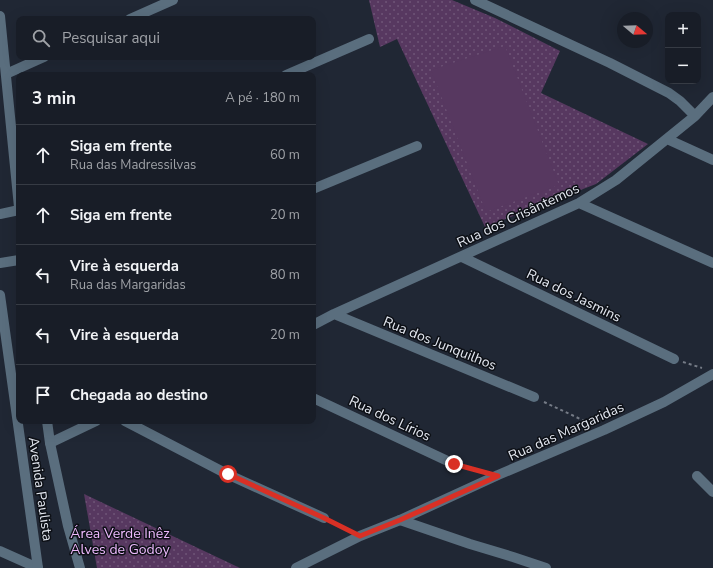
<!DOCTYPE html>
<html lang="pt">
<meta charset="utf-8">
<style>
:root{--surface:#181d27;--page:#252a33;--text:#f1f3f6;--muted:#9fa2a7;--line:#363b44}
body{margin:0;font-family:"Nunito Sans",sans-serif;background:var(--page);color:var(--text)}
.controls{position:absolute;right:12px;top:12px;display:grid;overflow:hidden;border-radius:8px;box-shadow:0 4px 16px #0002}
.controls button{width:36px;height:36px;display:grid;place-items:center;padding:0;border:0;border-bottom:1px solid var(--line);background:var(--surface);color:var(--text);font:20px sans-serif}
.compass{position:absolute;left:617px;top:12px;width:36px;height:36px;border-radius:50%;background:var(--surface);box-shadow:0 4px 16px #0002;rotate:109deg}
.stop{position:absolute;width:12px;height:12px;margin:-9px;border:3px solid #d93025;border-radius:50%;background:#fff}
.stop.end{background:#d93025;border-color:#fff;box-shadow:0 1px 4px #0008}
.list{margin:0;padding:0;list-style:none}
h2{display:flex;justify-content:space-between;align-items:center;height:52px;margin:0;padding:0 16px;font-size:17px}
h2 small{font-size:13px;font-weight:400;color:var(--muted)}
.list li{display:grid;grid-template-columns:26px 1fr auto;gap:12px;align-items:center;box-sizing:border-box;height:60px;padding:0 16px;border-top:1px solid var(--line)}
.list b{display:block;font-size:15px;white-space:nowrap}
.list p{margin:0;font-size:13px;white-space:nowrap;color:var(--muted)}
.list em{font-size:13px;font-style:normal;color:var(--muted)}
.icon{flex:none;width:22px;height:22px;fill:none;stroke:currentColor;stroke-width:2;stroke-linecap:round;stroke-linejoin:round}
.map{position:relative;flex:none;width:713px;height:568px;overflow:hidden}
.search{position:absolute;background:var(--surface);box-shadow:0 4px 16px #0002;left:16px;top:16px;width:300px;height:44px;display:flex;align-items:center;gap:10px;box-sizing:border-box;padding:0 14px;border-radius:8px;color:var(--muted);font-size:15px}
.panel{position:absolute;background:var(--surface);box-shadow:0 4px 16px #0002;left:16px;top:72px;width:300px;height:352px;border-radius:8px}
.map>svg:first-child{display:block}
</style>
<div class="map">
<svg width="713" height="568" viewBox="0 0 713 568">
<defs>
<pattern id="park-dots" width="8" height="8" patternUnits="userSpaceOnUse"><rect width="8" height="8" fill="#573860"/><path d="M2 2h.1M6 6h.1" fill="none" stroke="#6f5577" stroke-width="1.8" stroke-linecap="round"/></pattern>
</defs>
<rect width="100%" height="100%" fill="#202734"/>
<path fill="url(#park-dots)" d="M369 0H452L495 18 560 51 541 93 648 144 596 184 485 227 397 39 380 47Z
M84 494 240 568H97Z"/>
<path fill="#573860" d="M505 46 559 185 486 212 431 70Z"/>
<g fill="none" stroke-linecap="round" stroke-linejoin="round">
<path stroke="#757b86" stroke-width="2" stroke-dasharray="3 3" stroke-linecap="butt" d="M683 362 702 368
M544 402 591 424
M464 467 481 471
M334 523 348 530"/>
<path stroke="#5a6e7e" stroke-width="10" d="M475 0 610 63 669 93 680 101 695 116
M130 19 173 0
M6 74 44 57
M286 75 369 39
M667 139 713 160
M313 189 417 146
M579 203 713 263
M462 257 674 359
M334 314 534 397
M313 325 334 314 579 203 616 180 695 116 713 97
M313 398 454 464
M125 421 227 474 324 518
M50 443 96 421
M697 476 713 492
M400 520 470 544 513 557 546 568
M0 551 38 568"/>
<path stroke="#5a6e7e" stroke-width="10" d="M0 16 19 207
M0 214 19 210
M0 263 19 260
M0 295 38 568
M47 421 50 443 68 526 80 568
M296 568 360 536 400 520 498 475 604 430 664 402 713 374"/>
</g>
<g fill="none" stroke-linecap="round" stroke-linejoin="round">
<path stroke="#d93025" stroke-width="5" d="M228 474 324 518 360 536 400 520 498 476 454 464"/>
</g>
<g text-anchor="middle" stroke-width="3" stroke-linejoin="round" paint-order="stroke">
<g font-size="14" fill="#e4e8f1" stroke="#0d1016">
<text transform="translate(518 215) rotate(-25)" y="5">Rua dos Crisântemos</text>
<text transform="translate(574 295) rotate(26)" y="5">Rua dos Jasmins</text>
<text transform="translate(440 343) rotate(22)" y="5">Rua dos Junquilhos</text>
<text transform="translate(390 418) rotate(25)" y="5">Rua dos Lírios</text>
<text transform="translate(566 431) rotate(-24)" y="5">Rua das Margaridas</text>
<text transform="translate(41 489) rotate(82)" y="5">Avenida Paulista</text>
</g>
<g font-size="14" fill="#eebafe" stroke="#0d1016">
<text x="120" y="538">Área Verde Inêz<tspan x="120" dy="16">Alves de Godoy</tspan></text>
</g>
</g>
</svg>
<div class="controls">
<button>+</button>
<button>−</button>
</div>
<svg class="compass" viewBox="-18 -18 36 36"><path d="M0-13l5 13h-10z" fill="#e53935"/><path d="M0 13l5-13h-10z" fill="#9fa2a7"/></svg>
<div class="stop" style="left:228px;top:474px"></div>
<div class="stop end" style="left:454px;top:464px"></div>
<div class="search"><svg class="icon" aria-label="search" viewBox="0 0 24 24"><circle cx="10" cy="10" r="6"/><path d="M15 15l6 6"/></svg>Pesquisar aqui</div>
<section class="panel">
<h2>3 min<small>A pé · 180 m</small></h2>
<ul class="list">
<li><svg class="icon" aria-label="ahead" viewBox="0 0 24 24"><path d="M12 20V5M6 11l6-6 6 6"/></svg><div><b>Siga em frente</b><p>Rua das Madressilvas</p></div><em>60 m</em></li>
<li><svg class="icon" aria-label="ahead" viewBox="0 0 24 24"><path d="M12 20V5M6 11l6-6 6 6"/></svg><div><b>Siga em frente</b></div><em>20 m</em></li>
<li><svg class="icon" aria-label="left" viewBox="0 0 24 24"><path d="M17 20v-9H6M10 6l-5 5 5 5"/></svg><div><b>Vire à esquerda</b><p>Rua das Margaridas</p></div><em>80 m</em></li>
<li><svg class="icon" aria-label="left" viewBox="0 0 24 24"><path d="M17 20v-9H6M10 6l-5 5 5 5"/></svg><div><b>Vire à esquerda</b></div><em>20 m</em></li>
<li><svg class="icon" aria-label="arrive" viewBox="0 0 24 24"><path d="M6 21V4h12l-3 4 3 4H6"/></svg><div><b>Chegada ao destino</b></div></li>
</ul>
</section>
</div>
